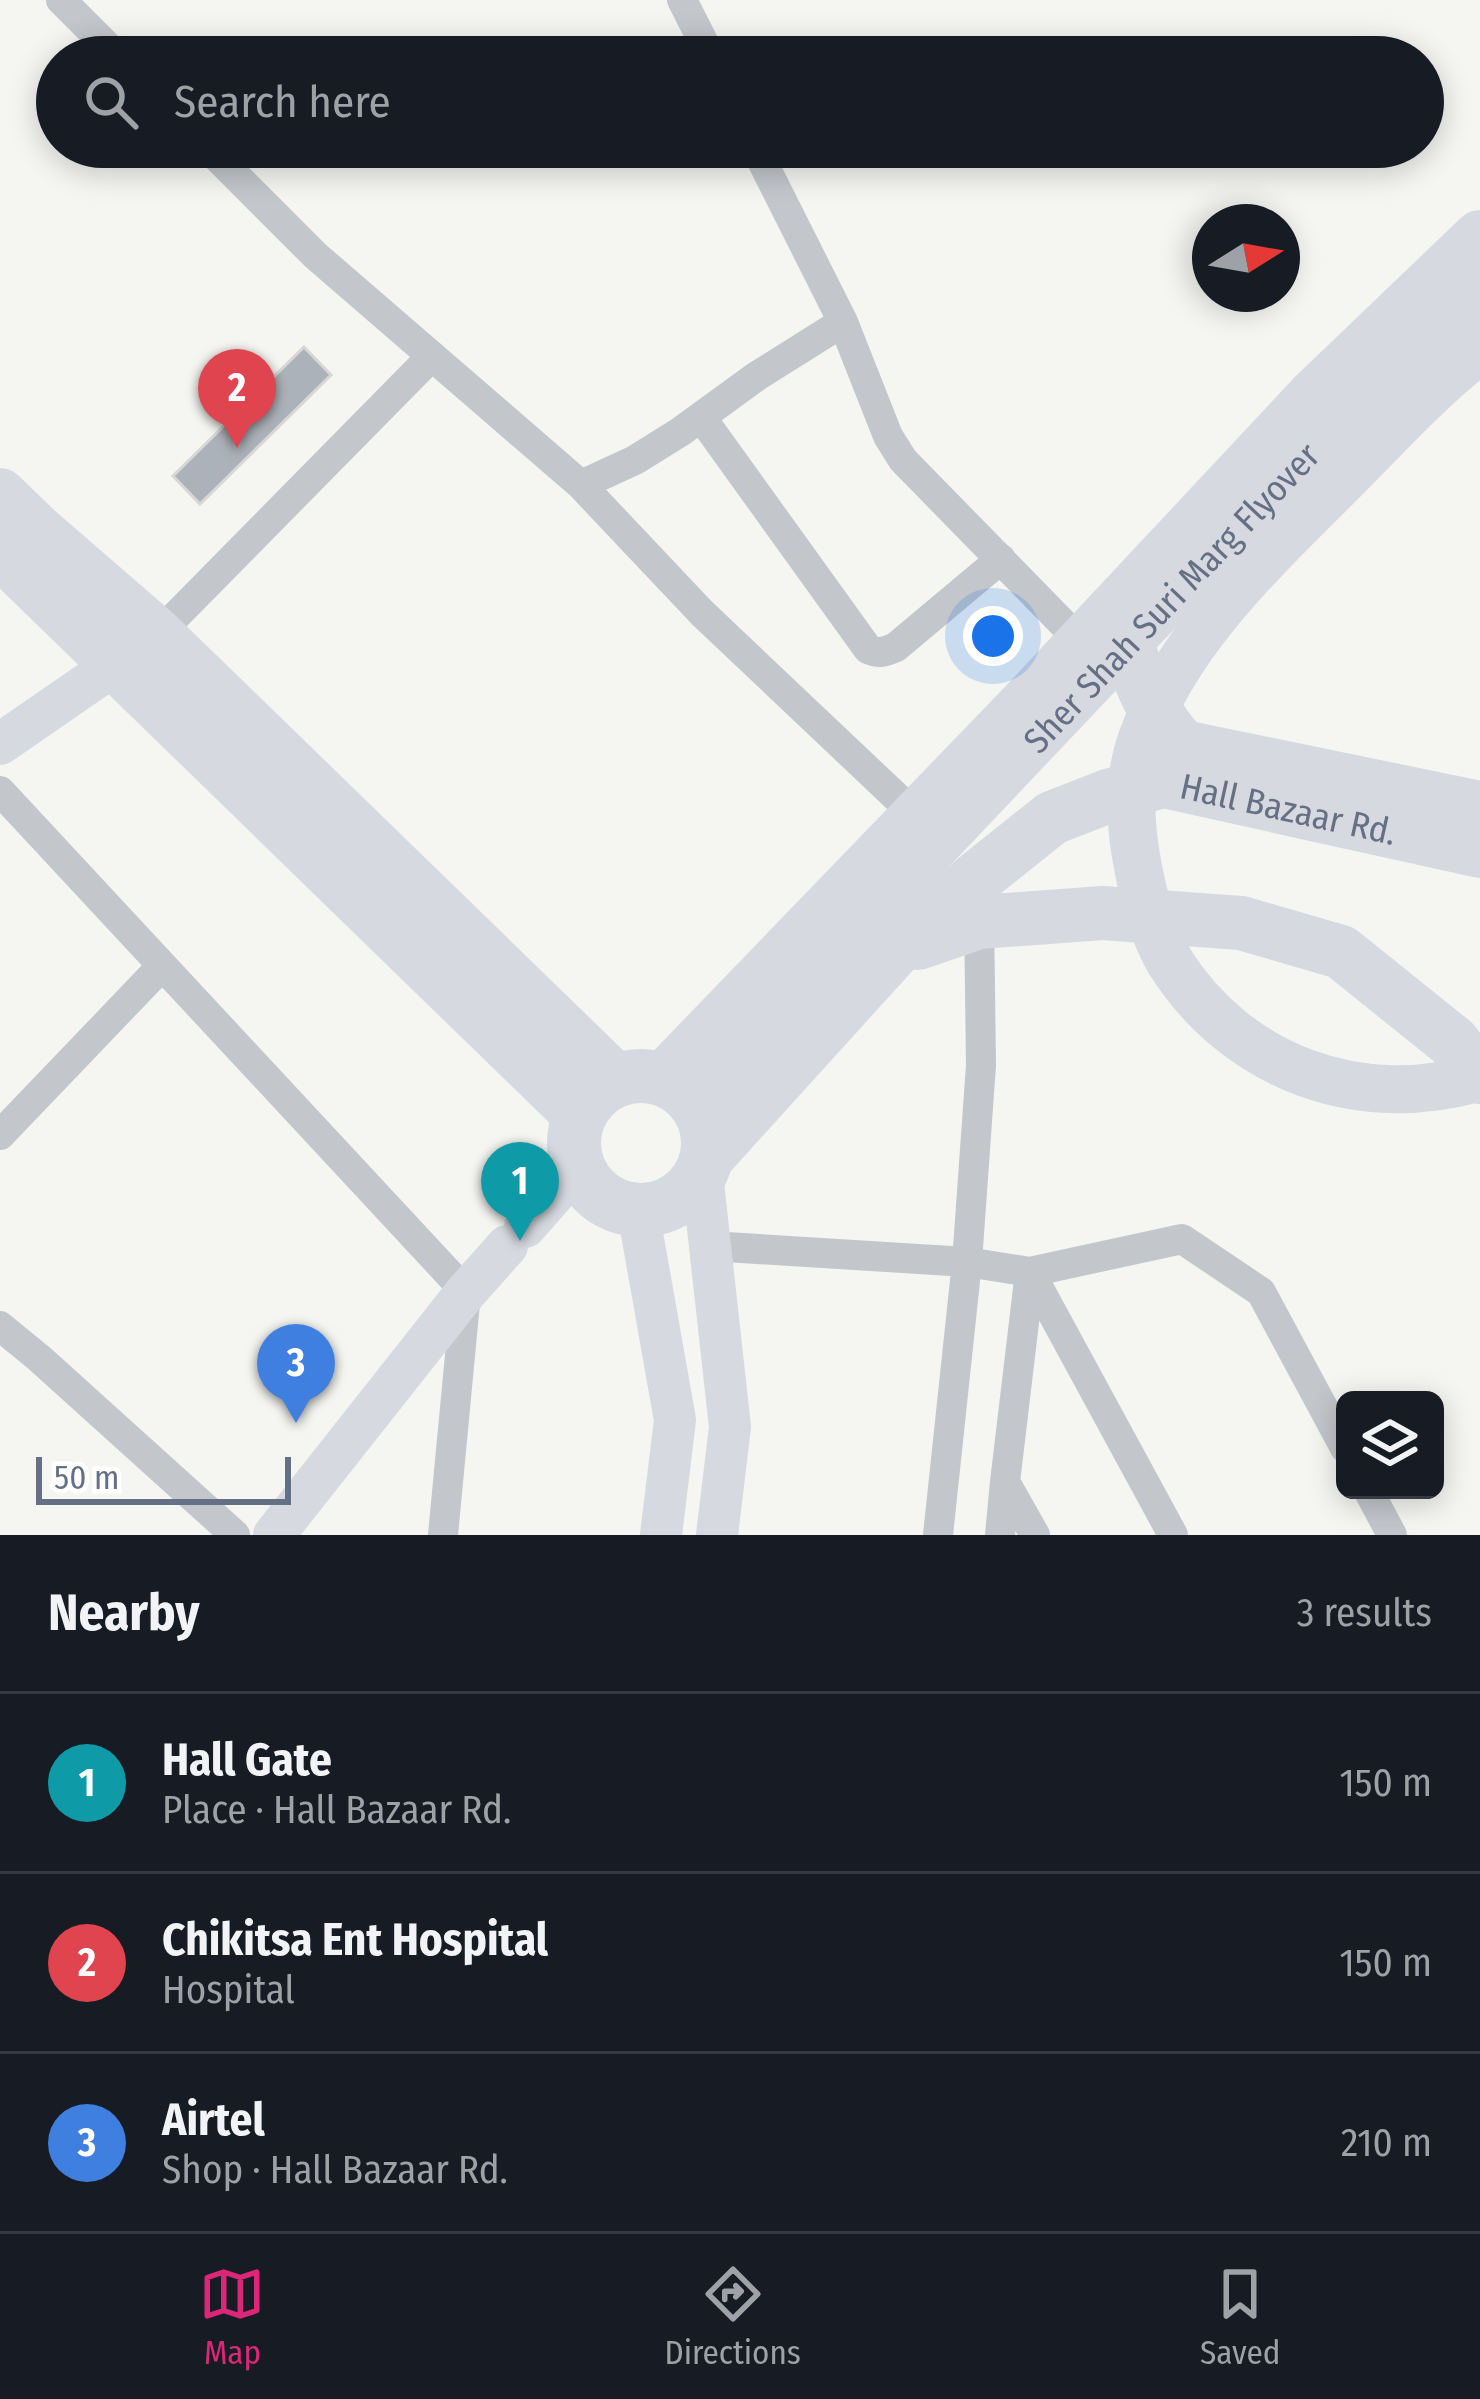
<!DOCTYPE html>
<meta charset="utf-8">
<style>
:root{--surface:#171b24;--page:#20242c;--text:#f1f3f6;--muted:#9ea1a6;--line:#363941;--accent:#db2777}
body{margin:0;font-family:"Fira Sans Condensed",sans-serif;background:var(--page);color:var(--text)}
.controls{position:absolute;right:36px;bottom:36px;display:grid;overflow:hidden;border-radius:18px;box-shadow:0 6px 30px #0003}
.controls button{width:108px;height:108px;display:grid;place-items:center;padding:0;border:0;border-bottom:3px solid var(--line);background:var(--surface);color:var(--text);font:60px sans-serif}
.compass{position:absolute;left:1192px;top:204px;width:108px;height:108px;border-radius:50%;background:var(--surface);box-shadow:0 6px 30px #0003;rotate:79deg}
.scale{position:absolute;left:36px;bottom:30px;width:255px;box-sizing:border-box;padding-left:12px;border:6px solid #657084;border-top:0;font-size:33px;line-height:42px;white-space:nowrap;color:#657084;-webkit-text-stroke:9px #fff;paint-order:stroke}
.you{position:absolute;left:993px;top:636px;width:42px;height:42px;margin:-30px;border:9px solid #fff;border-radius:50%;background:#1a73e8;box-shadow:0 0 0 18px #1a73e833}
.badge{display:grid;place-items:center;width:78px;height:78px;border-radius:50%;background:var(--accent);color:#fff;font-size:39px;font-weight:700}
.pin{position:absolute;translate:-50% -99px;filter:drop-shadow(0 3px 6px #0008)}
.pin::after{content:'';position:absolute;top:63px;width:42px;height:36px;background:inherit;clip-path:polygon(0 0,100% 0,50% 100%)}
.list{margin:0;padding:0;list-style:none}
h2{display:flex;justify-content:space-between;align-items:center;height:156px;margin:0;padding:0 48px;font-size:51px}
h2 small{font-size:39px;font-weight:400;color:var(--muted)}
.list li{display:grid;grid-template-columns:78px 1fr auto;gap:36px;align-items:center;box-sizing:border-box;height:180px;padding:0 48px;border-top:3px solid var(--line)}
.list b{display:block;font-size:45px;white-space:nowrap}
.list p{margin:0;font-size:39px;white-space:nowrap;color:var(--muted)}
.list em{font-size:39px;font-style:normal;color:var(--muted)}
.icon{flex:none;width:66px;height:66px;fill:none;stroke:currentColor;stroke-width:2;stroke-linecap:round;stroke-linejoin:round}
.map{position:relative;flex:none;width:1480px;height:1535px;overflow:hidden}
.search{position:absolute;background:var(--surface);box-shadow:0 6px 30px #0003;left:36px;right:36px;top:36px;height:132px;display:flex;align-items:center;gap:30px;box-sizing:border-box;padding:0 42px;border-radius:66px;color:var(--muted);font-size:45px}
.sheet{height:696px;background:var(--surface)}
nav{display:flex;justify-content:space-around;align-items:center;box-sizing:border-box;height:168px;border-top:3px solid var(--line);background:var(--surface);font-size:33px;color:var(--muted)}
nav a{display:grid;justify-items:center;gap:6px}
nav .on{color:var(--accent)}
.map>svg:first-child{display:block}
</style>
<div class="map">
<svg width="1480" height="1535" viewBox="0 0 1480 1535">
<rect width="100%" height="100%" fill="#f5f6f2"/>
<path fill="#acb2b9" stroke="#d7d7d5" stroke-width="3" d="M304 347 331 375 200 504 173 476Z"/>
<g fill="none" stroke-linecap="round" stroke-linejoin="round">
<path stroke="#c3c6ca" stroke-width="30" d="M61 0 118 57
M682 0 711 57
M207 147 316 256 581 485 702 613 927 826
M755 147 843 322 888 436 903 460 1083 644
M701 417 868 649C879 654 885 652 896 647L1001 559
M581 485 635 460 680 432 757 376 843 322
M157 635 432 356
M0 791 466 1292 443 1535
M0 1135 161 967
M710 1246 967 1262 1030 1272 1173 1535
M0 1326 39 1358 235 1535
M1368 1490 1392 1535
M938 1535 967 1262 981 1065 979 913
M1000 1535 1005 1482
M1035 1535 1005 1482 1030 1272 1182 1239 1261 1292 1345 1448"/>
<path stroke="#d6d9df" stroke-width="42" d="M0 744 142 646
M702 1174 730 1427 717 1535
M638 1211 675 1420 661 1535
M525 1227 578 1167
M274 1535 466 1292 507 1246"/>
<g stroke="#d6d9df" stroke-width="48">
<path d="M1480 350C1432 386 1390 433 1347 476 1270 554 1179 635 1141 741 1127 781 1130 826 1138 867 1144 899 1153 934 1170 962 1237 1068 1360 1113 1480 1077"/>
<path id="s1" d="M692 1098 872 913 1367 391 1480 295"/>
</g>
<g stroke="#d6d9df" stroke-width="54">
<path d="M0 495 37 531 157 635 615 1080"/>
<path d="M0 551 579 1114"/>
<path d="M1114 611C1133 658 1146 711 1183 747L1480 808"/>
<path d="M918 943 979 922 1103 913 1241 923 1341 952 1453 1042 1480 1077"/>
<circle cx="641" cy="1143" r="67"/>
<path d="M664 1079 1025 705 1314 396 1480 237"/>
<path id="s2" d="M708 1156 893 952 978 877 1052 818 1111 795 1164 781 1480 851"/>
</g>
</g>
<g text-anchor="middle" stroke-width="12" stroke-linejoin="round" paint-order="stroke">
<g font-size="36" fill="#657084" stroke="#fff">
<text dy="13" stroke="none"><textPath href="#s1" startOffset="693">Sher Shah Suri Marg Flyover</textPath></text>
<text dy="13" stroke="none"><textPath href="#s2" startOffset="729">Hall Bazaar Rd.</textPath></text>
</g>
</g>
</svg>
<div class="controls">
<button><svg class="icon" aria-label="layers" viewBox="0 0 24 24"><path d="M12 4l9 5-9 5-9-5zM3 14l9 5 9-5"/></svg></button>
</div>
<svg class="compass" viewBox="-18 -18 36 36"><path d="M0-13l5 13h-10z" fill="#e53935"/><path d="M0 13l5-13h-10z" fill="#9ea1a6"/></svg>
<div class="scale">50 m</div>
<div class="you"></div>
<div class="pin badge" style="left:520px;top:1241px;background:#0f9aa8">1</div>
<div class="pin badge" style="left:237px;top:448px;background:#e0444e">2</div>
<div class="pin badge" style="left:296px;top:1423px;background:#3f7fe0">3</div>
<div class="search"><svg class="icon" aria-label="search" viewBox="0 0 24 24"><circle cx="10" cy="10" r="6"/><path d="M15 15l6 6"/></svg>Search here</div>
</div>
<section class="sheet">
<h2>Nearby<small>3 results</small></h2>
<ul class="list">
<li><span class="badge" style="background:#0f9aa8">1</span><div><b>Hall Gate</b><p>Place · Hall Bazaar Rd.</p></div><em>150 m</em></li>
<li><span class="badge" style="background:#e0444e">2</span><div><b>Chikitsa Ent Hospital</b><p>Hospital</p></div><em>150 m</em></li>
<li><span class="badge" style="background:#3f7fe0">3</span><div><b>Airtel</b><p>Shop · Hall Bazaar Rd.</p></div><em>210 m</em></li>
</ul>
</section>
<nav>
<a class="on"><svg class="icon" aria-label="map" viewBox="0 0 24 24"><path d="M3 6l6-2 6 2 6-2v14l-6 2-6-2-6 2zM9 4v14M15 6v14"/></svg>Map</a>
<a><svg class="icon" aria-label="directions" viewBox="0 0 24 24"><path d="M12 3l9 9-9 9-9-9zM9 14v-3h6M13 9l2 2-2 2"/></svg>Directions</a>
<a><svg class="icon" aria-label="saved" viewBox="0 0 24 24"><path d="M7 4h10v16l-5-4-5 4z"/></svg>Saved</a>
</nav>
